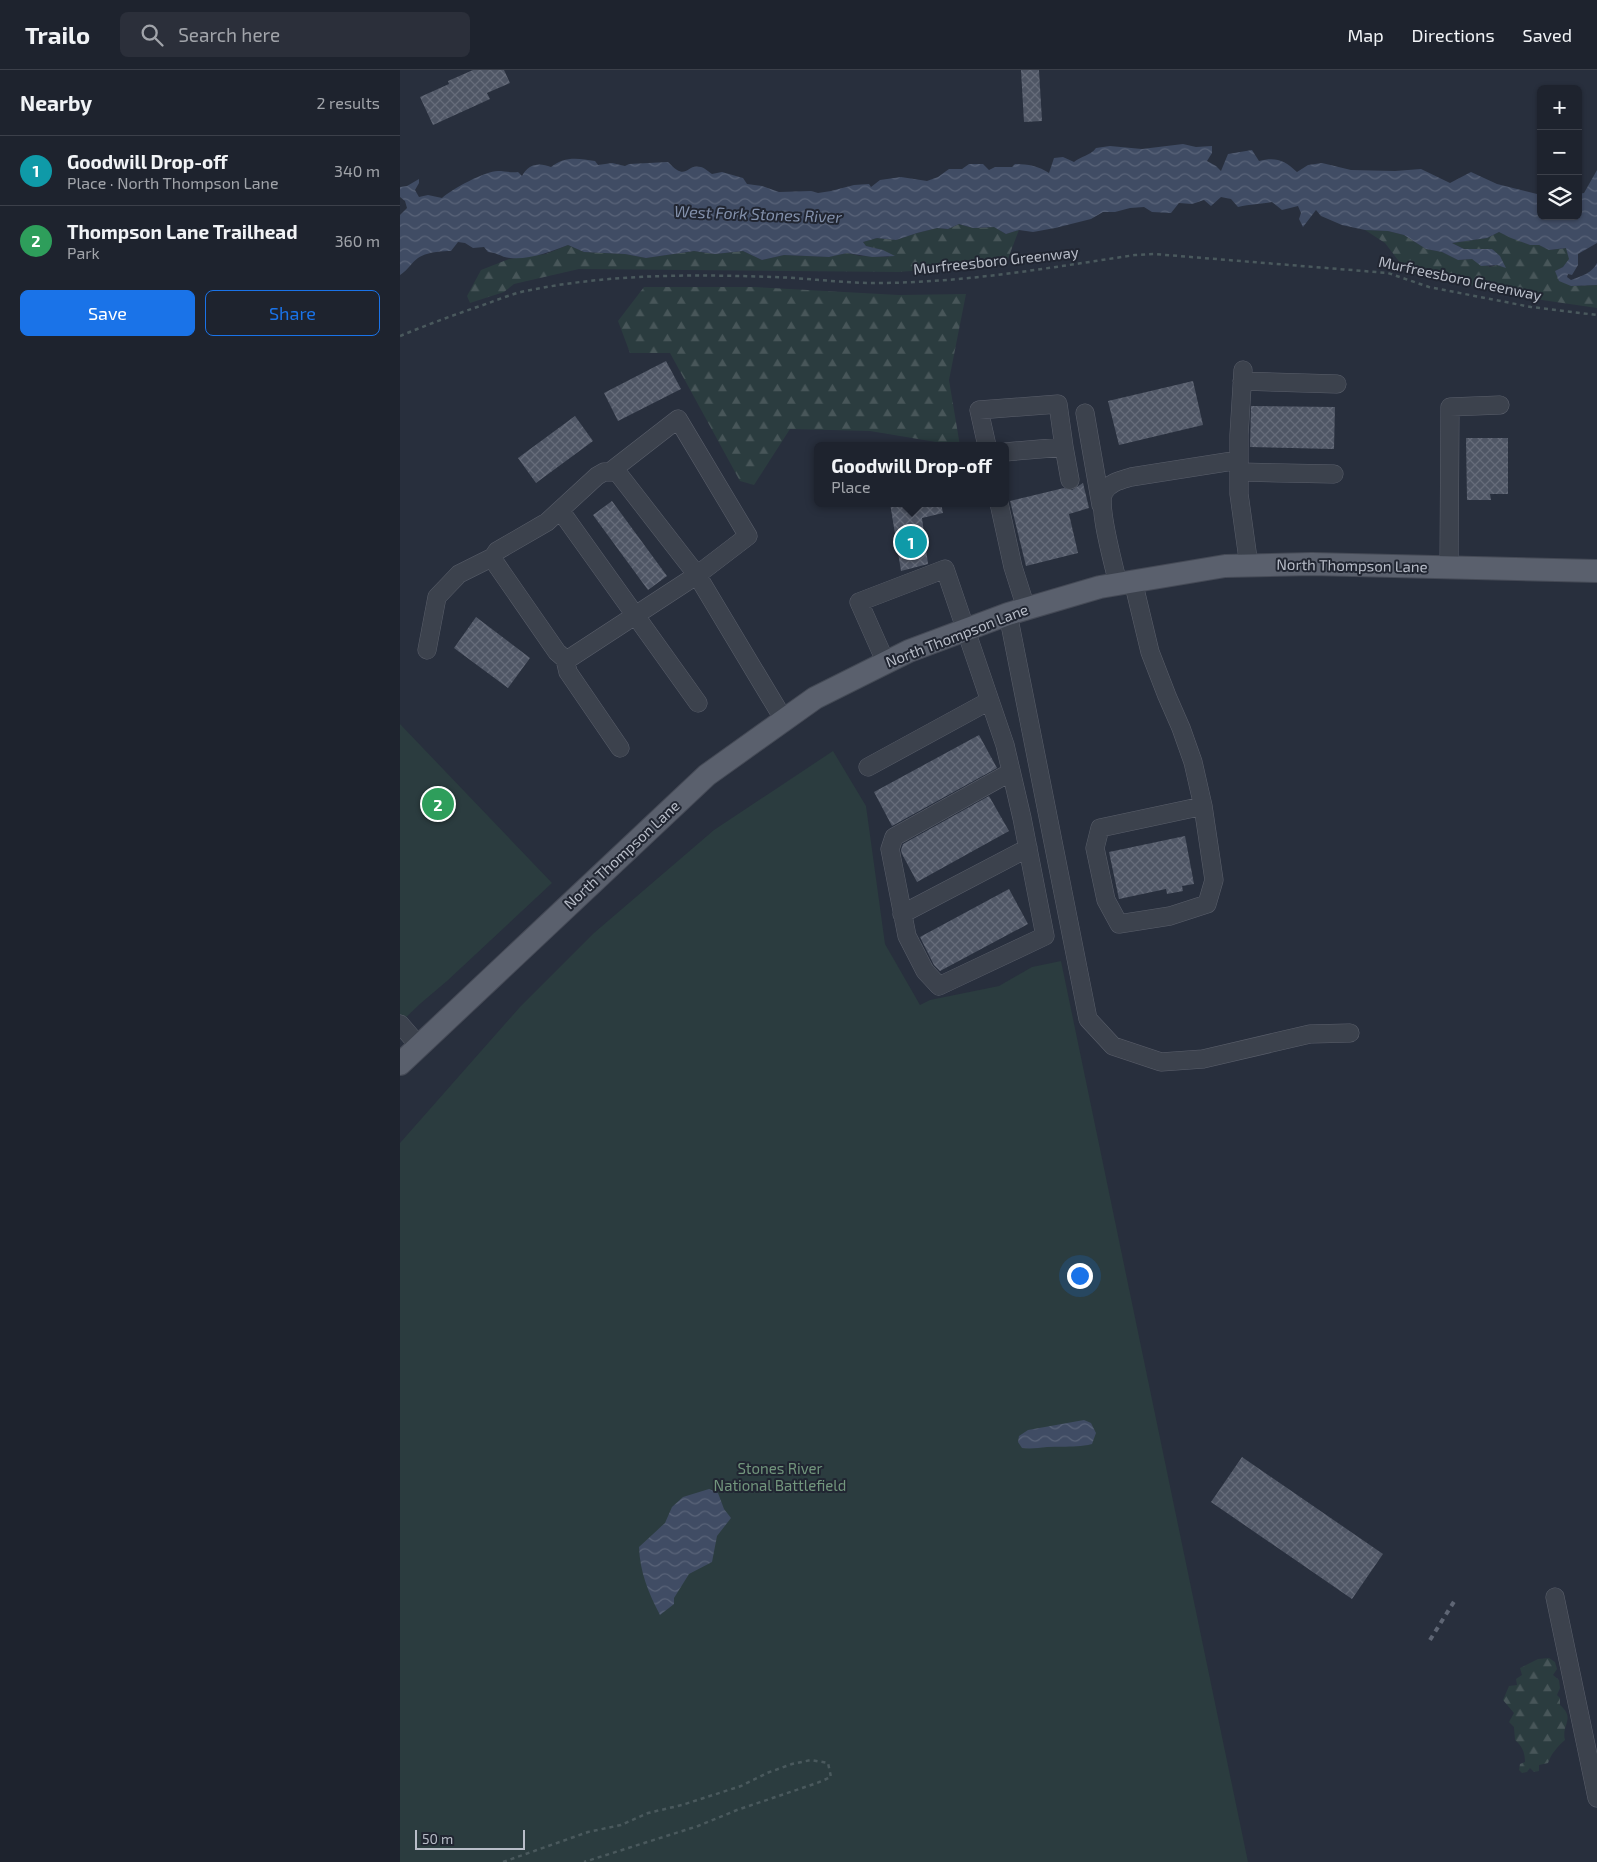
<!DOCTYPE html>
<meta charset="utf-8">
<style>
:root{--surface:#1e232e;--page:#2b2f3a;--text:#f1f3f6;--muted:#a1a4aa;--line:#3c404a;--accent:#1a73e8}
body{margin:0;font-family:"Exo 2",sans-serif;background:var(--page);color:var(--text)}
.controls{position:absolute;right:15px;top:15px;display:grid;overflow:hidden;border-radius:8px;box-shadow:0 1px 4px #0004}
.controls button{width:45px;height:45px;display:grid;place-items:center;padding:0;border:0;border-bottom:1px solid var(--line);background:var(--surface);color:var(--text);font:25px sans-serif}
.scale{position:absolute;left:15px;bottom:12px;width:110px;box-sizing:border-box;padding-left:5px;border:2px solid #b8bdc8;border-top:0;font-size:14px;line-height:18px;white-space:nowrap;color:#b8bdc8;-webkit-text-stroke:4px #212632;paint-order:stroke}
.you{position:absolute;left:679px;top:1205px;width:18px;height:18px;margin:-12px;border:4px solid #fff;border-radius:50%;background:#1a73e8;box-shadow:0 0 0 8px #1a73e833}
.badge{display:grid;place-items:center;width:32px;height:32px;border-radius:50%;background:var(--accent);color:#fff;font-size:16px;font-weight:700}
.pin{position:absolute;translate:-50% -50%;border:2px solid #fff;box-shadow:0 1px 5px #0006}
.popup{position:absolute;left:414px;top:372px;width:195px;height:65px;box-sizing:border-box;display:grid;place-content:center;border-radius:8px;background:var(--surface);filter:drop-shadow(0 1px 4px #0005);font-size:16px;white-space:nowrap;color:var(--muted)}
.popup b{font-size:19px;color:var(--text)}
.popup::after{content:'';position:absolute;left:50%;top:100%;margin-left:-10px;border:10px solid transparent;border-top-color:var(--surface)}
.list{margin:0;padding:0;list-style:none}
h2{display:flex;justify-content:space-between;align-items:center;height:65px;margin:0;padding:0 20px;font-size:21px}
h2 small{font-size:16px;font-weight:400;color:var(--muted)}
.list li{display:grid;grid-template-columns:32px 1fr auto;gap:15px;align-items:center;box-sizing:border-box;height:70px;padding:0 20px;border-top:1px solid var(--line)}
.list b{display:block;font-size:19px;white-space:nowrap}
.list p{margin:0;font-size:16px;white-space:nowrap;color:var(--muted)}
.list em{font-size:16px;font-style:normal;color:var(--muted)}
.actions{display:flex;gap:10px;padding:15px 20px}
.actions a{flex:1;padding:11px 0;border:1px solid var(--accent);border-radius:8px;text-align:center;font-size:18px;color:var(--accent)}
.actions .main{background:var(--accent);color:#fff}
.icon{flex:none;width:28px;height:28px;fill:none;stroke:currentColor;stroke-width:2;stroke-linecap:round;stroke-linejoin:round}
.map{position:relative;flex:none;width:1197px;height:1792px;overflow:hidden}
header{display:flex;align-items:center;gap:30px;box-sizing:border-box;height:70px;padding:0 25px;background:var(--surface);border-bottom:1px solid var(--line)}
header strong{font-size:24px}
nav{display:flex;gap:28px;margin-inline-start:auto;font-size:18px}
.search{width:350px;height:45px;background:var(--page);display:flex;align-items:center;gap:12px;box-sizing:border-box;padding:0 18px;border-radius:8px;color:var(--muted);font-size:19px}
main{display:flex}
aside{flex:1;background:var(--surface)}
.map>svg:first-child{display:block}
</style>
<header>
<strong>Trailo</strong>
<div class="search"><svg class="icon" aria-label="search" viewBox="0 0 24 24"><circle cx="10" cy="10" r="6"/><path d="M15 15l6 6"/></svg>Search here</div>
<nav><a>Map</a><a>Directions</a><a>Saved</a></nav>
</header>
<main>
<aside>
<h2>Nearby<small>2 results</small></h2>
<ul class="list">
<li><span class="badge" style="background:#0f9aa8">1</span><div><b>Goodwill Drop-off</b><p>Place · North Thompson Lane</p></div><em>340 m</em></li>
<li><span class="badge" style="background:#2e9e5b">2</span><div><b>Thompson Lane Trailhead</b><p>Park</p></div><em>360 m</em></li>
</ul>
<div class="actions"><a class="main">Save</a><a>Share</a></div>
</aside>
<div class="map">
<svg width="1197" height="1792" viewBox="0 0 1197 1792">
<defs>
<pattern id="forest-firs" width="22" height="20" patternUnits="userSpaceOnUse" patternTransform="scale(1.25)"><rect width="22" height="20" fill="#2b3c3f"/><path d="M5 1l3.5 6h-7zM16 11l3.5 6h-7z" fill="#485659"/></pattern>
<pattern id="water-waves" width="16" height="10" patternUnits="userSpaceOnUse" patternTransform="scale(1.25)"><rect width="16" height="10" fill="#404c64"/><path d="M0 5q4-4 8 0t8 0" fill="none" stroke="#5a6479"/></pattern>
<pattern id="building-cross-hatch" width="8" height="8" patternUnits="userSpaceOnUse" patternTransform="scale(1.25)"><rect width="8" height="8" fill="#4f5665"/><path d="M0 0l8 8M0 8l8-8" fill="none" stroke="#666c7a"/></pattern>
</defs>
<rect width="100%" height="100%" fill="#282f3d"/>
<path fill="url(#forest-firs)" d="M559 154 573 158 594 157 606 164 619 160 606 194 498 202 179 199 114 214 104 222 70 233 67 226 81 200 109 189 146 184 168 175 184 182 225 184 246 188 294 181 315 184 343 181 362 190 384 185 429 187 447 183 460 186 489 187 483 180 466 176 463 172 477 168 496 170 517 163 537 158 548 159Z
M965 160 988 161 1004 165 1026 179 1042 182 1058 190 1072 189 1090 197 1097 195 1105 197 1092 179H1064L1052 173 1087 168 1099 162 1130 175H1139L1149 180 1167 178 1170 189 1163 197 1155 201 1171 216 1197 215V238L1142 230 1007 202 985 173Z
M244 217H355L499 225 566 224 549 310 560 376 470 361 390 359 354 415 340 411 270 283H230L218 251Z
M1149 1588 1155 1592 1157 1599 1153 1605 1159 1610 1160 1618 1157 1625 1160 1628V1635C1176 1649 1161 1654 1165 1670 1158 1676 1151 1684 1148 1693L1139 1695V1701L1134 1702 1130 1698 1127 1702 1122 1703 1119 1700 1120 1694 1125 1692C1125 1682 1122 1676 1115 1670L1114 1657 1109 1652 1114 1643 1103 1630 1109 1616 1117 1615 1116 1609 1122 1605 1120 1598 1138 1589Z"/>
<path fill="#2b3c3f" d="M0 654 152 813 47 911 21 933 0 953Z
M433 681 466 736 485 874 520 935 530 930 599 916 632 897 661 891 848 1792H0V1073L120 937 194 863 314 760Z"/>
<path fill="url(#water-waves)" d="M783 74 796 77 812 76V83L807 91 816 96 821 101 828 84 852 80 859 91C876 87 884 90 897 102L908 95 922 93 951 100 995 101 1021 99 1050 113 1071 102 1097 114 1141 125V146H1178V124L1184 123 1197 100V173L1178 184V195L1172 205 1168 204 1167 207 1171 210C1182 206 1192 203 1197 193V215L1171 216 1159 211 1155 201 1163 197 1169 189 1166 178 1149 180 1139 175H1130L1111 168 1099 162 1087 168 1052 173 1064 179H1092L1100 186 1106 198 1097 195 1081 196 1072 189 1058 190 1042 182 1026 179 1004 165 988 161 965 160 942 155 921 146 916 140 903 157 899 149 901 143 898 136 882 140 872 132C861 134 850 134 838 137L831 129 821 127 811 136 804 130 792 134 779 133 771 143 752 142 744 137 730 138 715 142H703L691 149 655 158 633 162 619 160 606 164 594 157 573 158 559 154 548 159 537 158 517 163 496 170 477 168 463 172 466 176 483 180 495 186 472 187 447 183 429 187 384 185 362 190 343 181 315 184 294 181 246 188 225 184 184 182 168 175C150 182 129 190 110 188 103 188 96 182 88 182L84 177 73 178 65 173 58 172 51 181C41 181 27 182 18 188 12 192 9 199 0 205V145L7 138 5 131 0 127V117L7 116 19 109V113L15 120 19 127 28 125 42 128C52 119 85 101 98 101 105 101 111 103 118 102L122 106C128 94 139 92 151 97 164 86 178 88 195 91L198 95 212 93 225 96 229 94 268 92C288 113 285 93 301 97 305 98 309 102 312 104L322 102 343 108 347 114 362 116 379 122 411 121 418 123 431 121 454 115 469 114 471 117 480 110 501 107 527 111 538 107 549 99H562L569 94H583L589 100 595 97H612L615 94C627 94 639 96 649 103L654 88 663 87 674 92C681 86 690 86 696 78L710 76 742 79Z
M684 1350 691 1353 696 1363 692 1374C676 1378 663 1376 647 1377 638 1378 631 1379 622 1378L618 1372 619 1366 628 1360Z
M309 1419 318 1423 324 1439 331 1448 317 1466 312 1492 289 1504 274 1528V1534L260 1545C248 1522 240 1502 239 1477L265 1453 272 1437 283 1427Z"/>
<path fill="url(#building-cross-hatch)" d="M73 0H104L110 13 87 23 90 29 33 55 20 27 49 14 48 11Z
M621 0H639L642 51 624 52Z
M266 291 281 319 218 351 204 323Z
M793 311 803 355 719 375 708 331Z
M851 336 935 337 934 379 850 377Z
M175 346 193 371 136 413 118 388Z
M1066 368H1108V424H1090L1091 430H1067Z
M683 413 689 438 669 444 678 483 626 496 610 431 664 418 672 420Z
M212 431 267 506 248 520 193 445Z
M490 433H541L543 443 522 448 528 494 501 501Z
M76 547 130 588 108 618 54 578Z
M579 665 597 698 492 756 474 722Z
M589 726 609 761 517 812 502 784 501 780 503 774Z
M785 766 794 814 782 816 783 821 767 824 766 819 719 829 709 782Z
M609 819 628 854 540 901 534 895 520 867Z
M842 1387 983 1484 952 1529 811 1432Z"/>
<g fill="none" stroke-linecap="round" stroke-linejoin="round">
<g stroke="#5a5f6b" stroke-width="19">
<path id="minor" d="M843 300 839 365V424L849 496
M842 311 937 314
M685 343 701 435
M587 376 579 340 658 334 664 377 605 382
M664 377 670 410
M211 401 278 349 348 466 297 505 170 588 165 589 157 582 96 494 93 487 97 481 147 452 197 406 204 402H217L297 505 384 650
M839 402 934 404
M599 433 613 497 626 538
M160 440 298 633
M1049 497 1050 337 1100 335
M733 511 750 582 767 626 781 658 793 692 803 736 814 810 807 834 770 846 719 854 706 830 695 778 700 758 803 736
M718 514C714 495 697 437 704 422 710 412 721 410 731 407L839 390
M608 544 688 949 713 976 761 992 803 989 910 964 950 963
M27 580 37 527 59 504 93 487
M165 589 168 602 220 678
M486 593 459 532 545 499 605 675 622 748 645 866 539 916 525 901 507 866 490 779 494 767 611 702
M468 697 589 631
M502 844 628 778
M0 954 19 976
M1155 1527 1197 1728"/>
</g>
<g stroke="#454a56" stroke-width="24">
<path id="major" d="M0 994 307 705 415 628 509 581 608 544 700 517 825 496 912 494 1197 501"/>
</g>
<path stroke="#4a595d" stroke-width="2.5" stroke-dasharray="4 4" stroke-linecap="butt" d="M0 266C29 254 59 243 89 233 99 229 110 225 121 222 203 204 290 204 373 207 407 208 441 213 475 213 563 213 648 198 735 185L754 184 988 203 1029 217 1131 237 1197 245
M103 1792 188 1762 221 1755 248 1743 282 1735 341 1716 367 1703 392 1694 411 1690 428 1693 431 1707 417 1713 337 1740 298 1756 184 1792"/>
<use href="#minor" stroke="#3c424d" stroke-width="18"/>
<use href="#major" stroke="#5a606d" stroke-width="22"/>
<path stroke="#5e6574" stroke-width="4" stroke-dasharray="5 5" stroke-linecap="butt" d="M1030 1570 1055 1530"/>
</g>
<g text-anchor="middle" stroke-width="4" stroke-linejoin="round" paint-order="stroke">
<g font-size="15" fill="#b8bdc8" stroke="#212632">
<text transform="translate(596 191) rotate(-6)" y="5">Murfreesboro Greenway</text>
<text transform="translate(1060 209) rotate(12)" y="5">Murfreesboro Greenway</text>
<text transform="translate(952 496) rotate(1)" y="5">North Thompson Lane</text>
<text transform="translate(557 566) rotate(-21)" y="5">North Thompson Lane</text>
<text transform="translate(222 785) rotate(-43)" y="5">North Thompson Lane</text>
</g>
<g font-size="15" fill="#72967d" stroke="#212632">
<text x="380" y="1404">Stones River<tspan x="380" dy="17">National Battlefield</tspan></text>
</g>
<g font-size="16" font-style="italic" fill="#8391ac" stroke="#212632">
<text transform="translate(358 144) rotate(2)" y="6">West Fork Stones River</text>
</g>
</g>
</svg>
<div class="controls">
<button>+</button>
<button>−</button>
<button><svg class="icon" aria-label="layers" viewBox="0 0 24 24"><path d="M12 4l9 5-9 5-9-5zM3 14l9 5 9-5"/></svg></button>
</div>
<div class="scale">50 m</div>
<div class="you"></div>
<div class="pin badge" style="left:511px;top:472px;background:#0f9aa8">1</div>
<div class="popup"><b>Goodwill Drop-off</b>Place</div>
<div class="pin badge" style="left:38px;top:734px;background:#2e9e5b">2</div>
</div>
</main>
